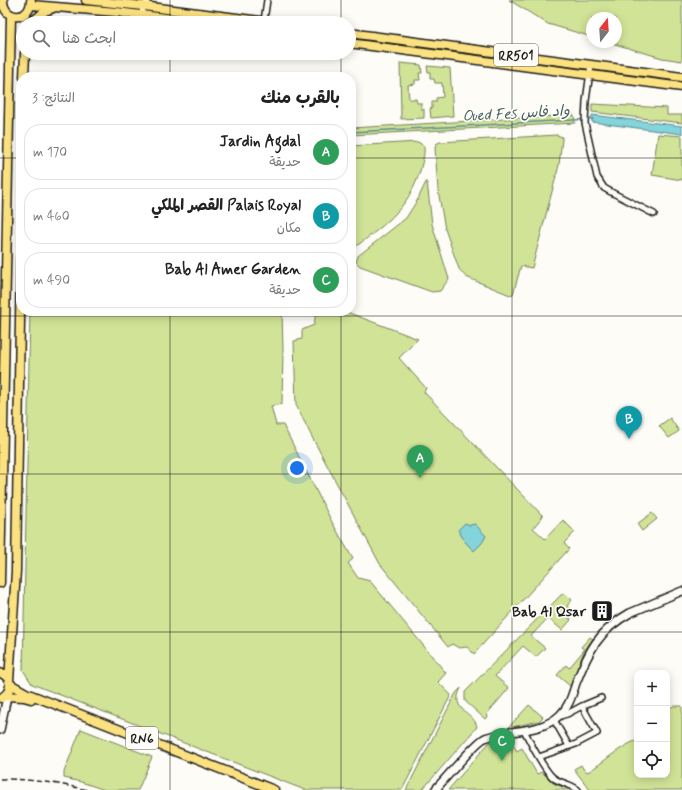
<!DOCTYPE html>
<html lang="ar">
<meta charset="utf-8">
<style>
:root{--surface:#fff;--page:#f6f6f6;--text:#222;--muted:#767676;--line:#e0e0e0;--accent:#db2777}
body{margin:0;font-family:Mynerve,"Playpen Sans Arabic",sans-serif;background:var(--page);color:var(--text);direction:rtl}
.controls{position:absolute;right:12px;bottom:12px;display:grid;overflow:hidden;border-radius:8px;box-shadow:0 2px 10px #0003}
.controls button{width:36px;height:36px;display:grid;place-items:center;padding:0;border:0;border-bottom:1px solid var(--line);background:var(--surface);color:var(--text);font:20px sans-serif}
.compass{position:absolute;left:586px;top:12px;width:36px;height:36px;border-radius:50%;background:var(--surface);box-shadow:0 2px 10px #0003;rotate:17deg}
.you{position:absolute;left:297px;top:468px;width:14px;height:14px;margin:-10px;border:3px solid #fff;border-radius:50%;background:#1a73e8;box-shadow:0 0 0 6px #1a73e833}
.badge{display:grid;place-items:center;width:26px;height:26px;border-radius:50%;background:var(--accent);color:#fff;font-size:13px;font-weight:700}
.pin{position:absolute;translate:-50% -33px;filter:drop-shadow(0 1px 2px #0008)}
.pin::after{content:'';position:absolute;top:21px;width:14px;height:12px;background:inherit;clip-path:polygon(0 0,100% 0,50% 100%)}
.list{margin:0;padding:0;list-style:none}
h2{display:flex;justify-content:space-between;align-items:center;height:52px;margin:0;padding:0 16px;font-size:17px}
h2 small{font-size:13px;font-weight:400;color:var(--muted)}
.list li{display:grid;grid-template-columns:26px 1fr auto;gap:12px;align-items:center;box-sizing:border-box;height:56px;margin:0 8px 8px;padding:0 8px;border:1px solid var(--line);border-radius:16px}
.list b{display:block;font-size:15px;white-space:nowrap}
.list p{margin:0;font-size:13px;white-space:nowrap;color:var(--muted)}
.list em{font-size:13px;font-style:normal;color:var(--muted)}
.icon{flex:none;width:22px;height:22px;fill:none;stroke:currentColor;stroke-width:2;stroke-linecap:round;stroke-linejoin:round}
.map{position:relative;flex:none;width:682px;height:790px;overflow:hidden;direction:ltr}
.search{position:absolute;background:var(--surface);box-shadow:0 2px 10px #0003;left:16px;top:16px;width:340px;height:44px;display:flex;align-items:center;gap:10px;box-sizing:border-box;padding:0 14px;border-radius:22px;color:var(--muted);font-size:15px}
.panel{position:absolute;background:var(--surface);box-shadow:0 2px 10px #0003;left:16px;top:72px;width:340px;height:244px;border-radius:16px;direction:rtl}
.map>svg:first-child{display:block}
</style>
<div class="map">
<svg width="682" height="790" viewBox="0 0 682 790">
<rect width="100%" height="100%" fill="#fdfcf7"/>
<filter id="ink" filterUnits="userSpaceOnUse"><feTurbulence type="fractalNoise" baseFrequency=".025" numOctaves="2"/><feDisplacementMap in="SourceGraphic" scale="8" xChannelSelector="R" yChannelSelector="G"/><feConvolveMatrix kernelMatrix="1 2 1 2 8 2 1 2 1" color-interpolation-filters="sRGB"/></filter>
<g filter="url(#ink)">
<path fill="#d1e397" stroke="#76805a" d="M509 0H682V61L662 58 608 42H616V18H592V37L548 24Z
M400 63 421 65 422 73H419L420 80H415V84L408 85 409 99H416L417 103H421V109H424V118L401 119Z
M427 66 450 68 453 116 431 118 430 109 432 108V102H436V98L443 97 442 83H435L434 79H430V72H428Z
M592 104 667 108V115H682V123L592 112Z
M574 115 575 123 351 135V128Z
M658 134 682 136V180L652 175Z
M557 135 562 137V139L559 165 532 268 521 266 514 291 513 294 510 295 466 277 459 269 445 229 438 190 435 148 436 144 440 142Z
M418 142 424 146C425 155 422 163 420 171 408 210 382 227 351 250V146Z
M426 182H427L432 224 449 279 440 291 432 292 360 266 356 262 358 256 406 218 418 199Z
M30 311H282L283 350 282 404 271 406 276 425H283L333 524 353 559 348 563 358 578 370 581 446 673 438 682 451 695 402 790H305L32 684 23 670Z
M316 311H344L418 339 399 358 426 388 424 392 543 516 533 528 545 539 563 520 575 532 564 543 569 549 474 654 467 647 459 648 452 644 448 647 380 564 313 439 296 405 294 341 302 339V330L314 325Z
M670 418 679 431 669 438 659 426Z
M652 513 657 519 642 531 637 524Z
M562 594 567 595 572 600 567 606 572 611 568 617 571 620 562 630 548 618 531 636 545 648 536 657 523 646 495 676 509 688 487 714 488 717 485 719 465 701V692Z
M590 637 593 639 585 649 572 683 570 686 557 675 566 665 569 668 584 650 581 647Z
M461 688C449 711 474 711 477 727L422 790H406L456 693Z
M529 705 543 717 539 721 508 728Z
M673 706H682V790H590L574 769 581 765 584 770 588 772C604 762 618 748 635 741H637V775H667V710Z
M81 729 152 757 138 790H105L81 782 64 778V772Z
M509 738 517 751 522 748 537 774 542 772 553 783 571 790H448L488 744 491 742Z"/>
<path fill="#83d4db" stroke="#5a8a8f" d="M592 115 682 126V134L592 122Z
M465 523 470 525 475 524 486 536 482 543 474 551 466 543 458 530Z"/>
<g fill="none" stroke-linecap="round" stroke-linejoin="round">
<path stroke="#5a8a8f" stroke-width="1.5" d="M351 132 593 119"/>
<g stroke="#1c1c1c" stroke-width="8">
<path id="street" d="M142 14 143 6 148 0
M264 21 267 0
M591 65 586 101 585 123 597 177 604 188 611 192 654 214
M582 706 601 698
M554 720 569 746
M524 730C529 740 546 774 555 779 563 784 571 784 578 790
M539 757 576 744 597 733 582 706 567 714 560 716"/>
</g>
<g stroke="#1c1c1c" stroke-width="10">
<path id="secondary" d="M0 730 8 692
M435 790C443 781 478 740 485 738 509 729 540 734 560 715 569 707 572 695 576 683 588 652 599 630 630 613L682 591"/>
</g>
<g stroke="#1c1c1c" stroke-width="11">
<path id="primary" d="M3 0C3 21 30 22 31 1
M86 0 143 6 277 23
M31 5 116 12 207 23
M31 23 45 11 53 8
M349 33 682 77
M349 43 682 87
M24 77 25 53
M0 583 11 15
M0 673C13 677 13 692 1 698
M9 681 16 571 21 258
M10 684 26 693 274 790
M4 696 24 697 31 699"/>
</g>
<use href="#street" stroke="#fdfcf7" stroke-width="5"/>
<use href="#secondary" stroke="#fdfcf7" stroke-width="7"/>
<use href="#primary" stroke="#fbe180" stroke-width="8"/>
<path stroke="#1c1c1c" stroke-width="1.5" stroke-dasharray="6 3" stroke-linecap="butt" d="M0 779C30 779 58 783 87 790"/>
</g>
</g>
<path fill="none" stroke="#1c1c1c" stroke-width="1" stroke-opacity="0.55" d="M170 0V23M341 0V23M512 0V790M170 53V77M341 53V77M0 158H21M351 158H682M170 311V790M341 311V790M0 316H682M0 474H682M0 632H682"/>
<defs>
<g id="building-square" transform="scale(1.15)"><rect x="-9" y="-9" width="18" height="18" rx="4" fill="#1c1c1c" stroke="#fdfcf7"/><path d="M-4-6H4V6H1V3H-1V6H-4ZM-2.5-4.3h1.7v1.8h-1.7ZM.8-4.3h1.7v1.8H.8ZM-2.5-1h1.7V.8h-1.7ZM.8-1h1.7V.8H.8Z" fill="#fff"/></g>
</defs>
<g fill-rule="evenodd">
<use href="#building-square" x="602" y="611"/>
</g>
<g text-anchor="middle" stroke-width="3.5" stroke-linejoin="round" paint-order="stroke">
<g fill="#fdfcf7" stroke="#605f5e" stroke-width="1">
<rect x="494" y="44" width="44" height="22" rx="3"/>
<rect x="126" y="727" width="32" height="22" rx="3"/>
</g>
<g font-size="13" font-weight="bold" fill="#1c1c1c">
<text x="516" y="60">RR501</text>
<text x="142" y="743">RN6</text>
</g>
<g font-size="14" font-weight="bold" fill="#1c1c1c" stroke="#fdfcf7" text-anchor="end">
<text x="586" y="616">Bab Al Qsar</text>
</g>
<g font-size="15" font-style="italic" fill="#405c5f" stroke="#fdfcf7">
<text transform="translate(516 113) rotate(-3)" y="5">Oued Fes واد فاس</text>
</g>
</g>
</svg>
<div class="controls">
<button>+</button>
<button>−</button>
<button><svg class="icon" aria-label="locate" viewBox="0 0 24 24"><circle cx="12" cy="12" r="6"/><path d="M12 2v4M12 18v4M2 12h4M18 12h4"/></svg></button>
</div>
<svg class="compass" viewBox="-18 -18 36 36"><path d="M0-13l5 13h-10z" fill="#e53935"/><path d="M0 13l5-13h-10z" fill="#767676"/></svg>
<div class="you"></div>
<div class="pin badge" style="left:420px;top:478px;background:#2e9e5b">A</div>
<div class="pin badge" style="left:629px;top:439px;background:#0f9aa8">B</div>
<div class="pin badge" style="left:502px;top:761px;background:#2e9e5b">C</div>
<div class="search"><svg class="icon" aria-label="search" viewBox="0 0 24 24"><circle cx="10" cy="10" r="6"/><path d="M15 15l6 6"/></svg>ابحث هنا</div>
<section class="panel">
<h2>بالقرب منك<small>النتائج: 3</small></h2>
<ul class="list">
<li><span class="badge" style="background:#2e9e5b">A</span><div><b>Jardin Agdal</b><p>حديقة</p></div><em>170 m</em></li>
<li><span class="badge" style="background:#0f9aa8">B</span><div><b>Palais Royal القصر الملكي</b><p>مكان</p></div><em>460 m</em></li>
<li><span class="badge" style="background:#2e9e5b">C</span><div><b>Bab Al Amer Garden</b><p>حديقة</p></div><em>490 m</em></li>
</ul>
</section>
</div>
